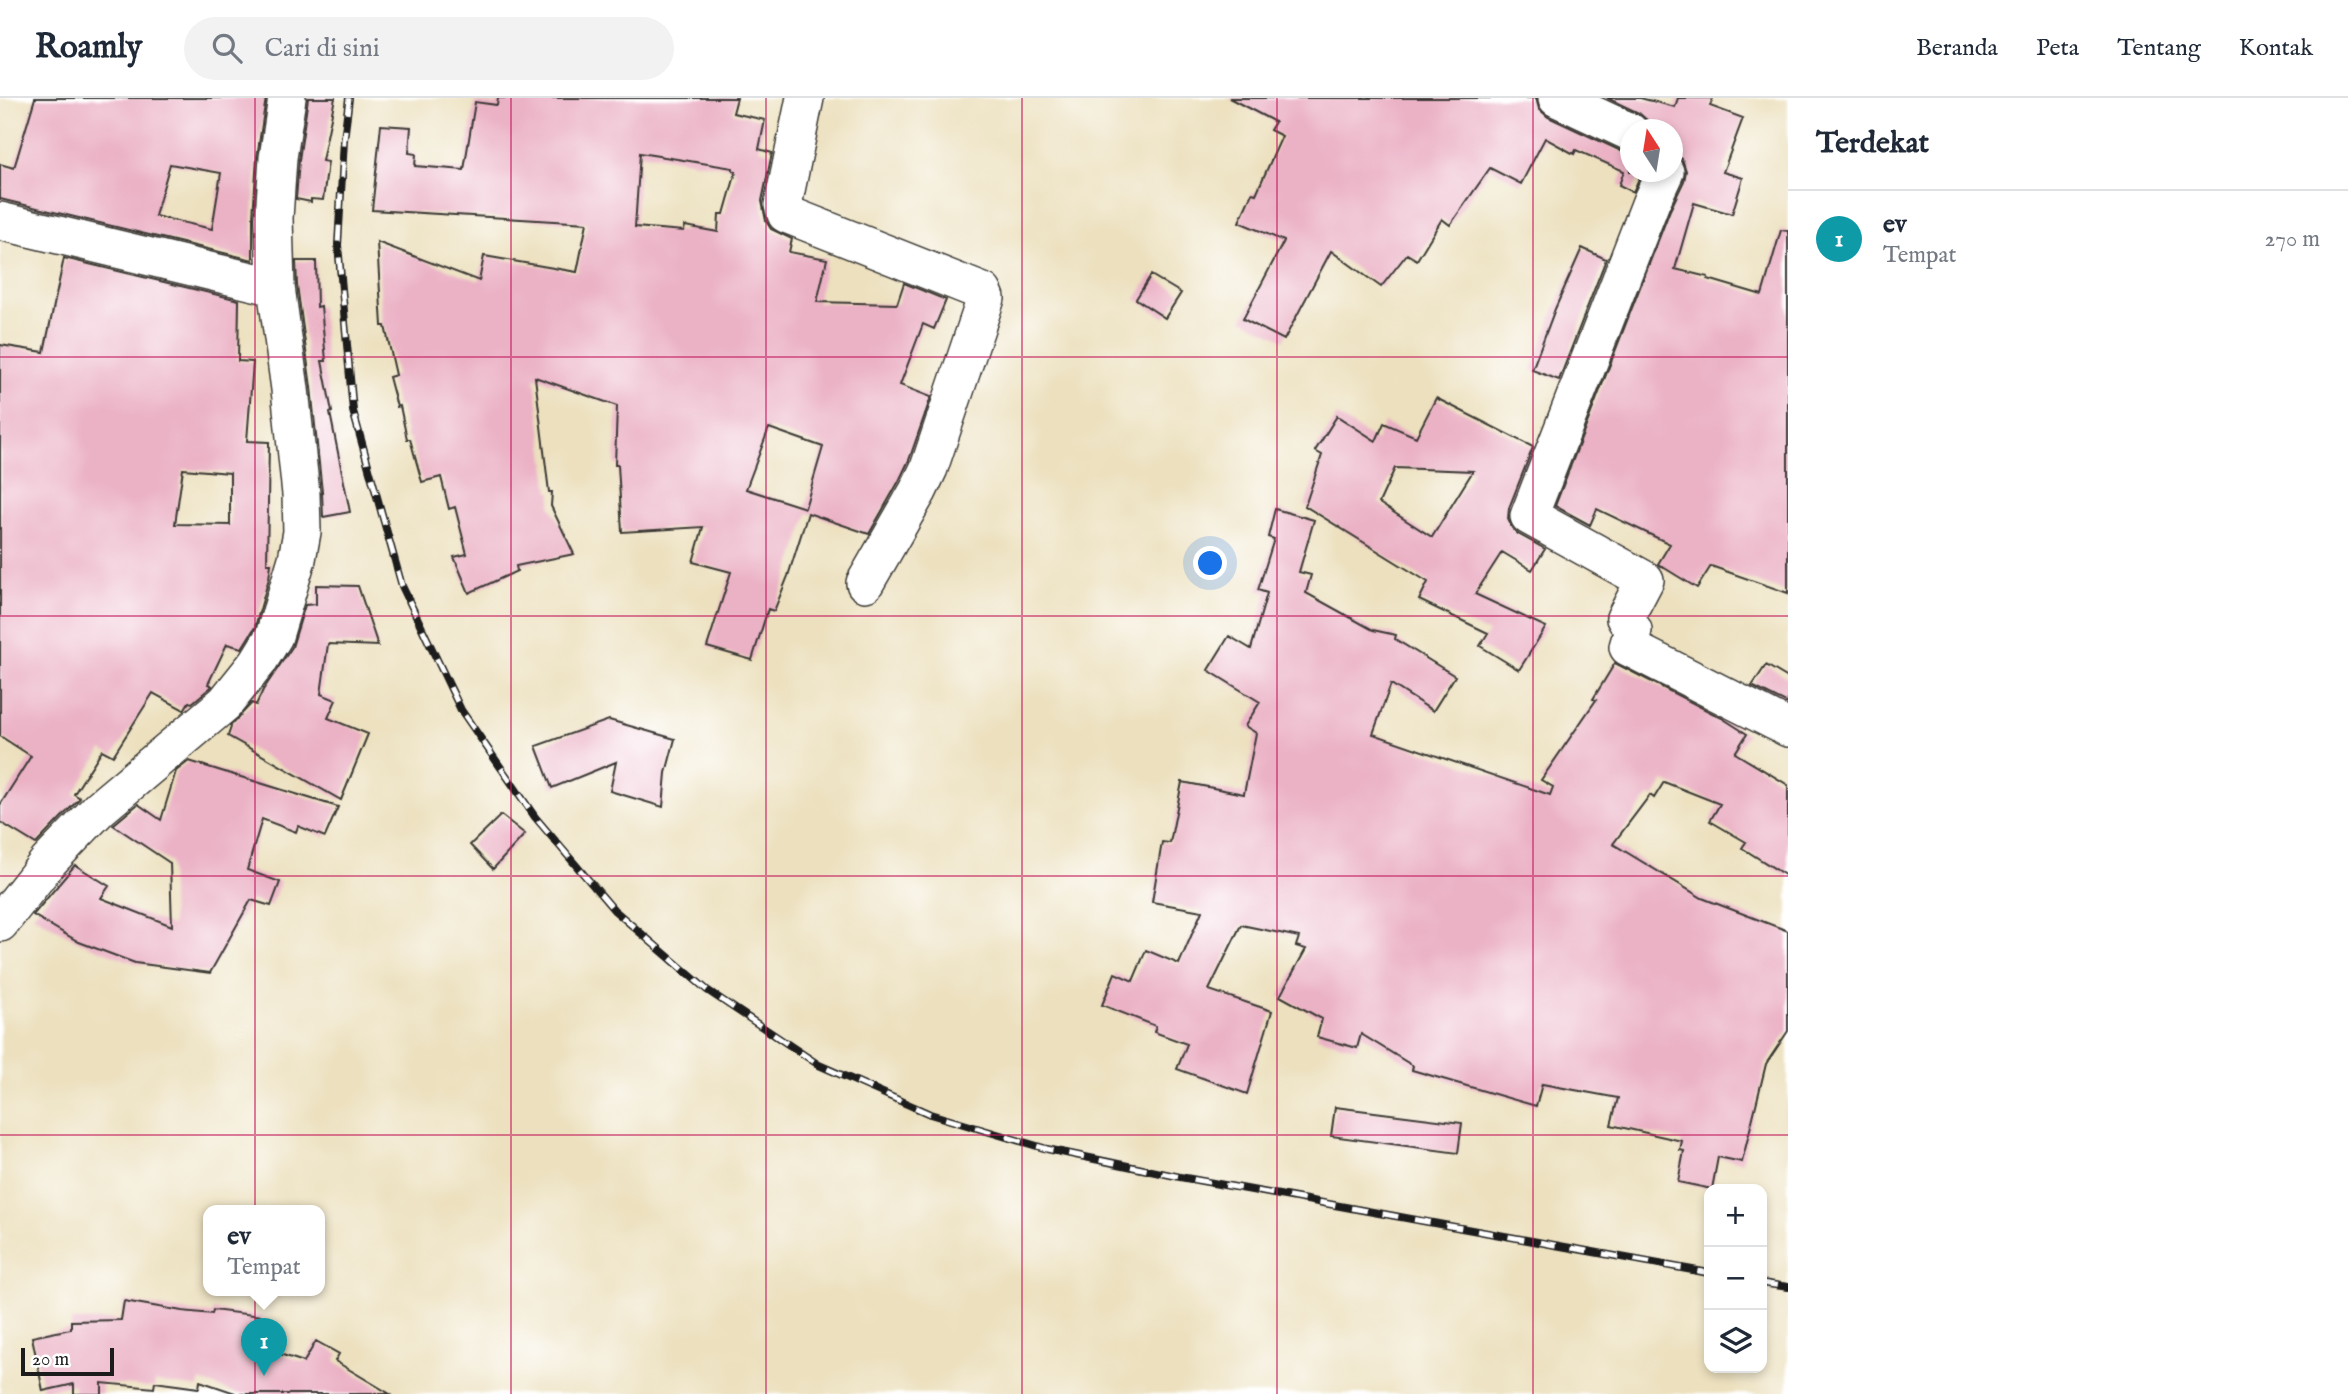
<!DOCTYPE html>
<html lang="id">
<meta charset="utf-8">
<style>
:root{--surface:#fff;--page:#f2f2f3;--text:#1f2937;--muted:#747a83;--line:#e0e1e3;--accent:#c8321e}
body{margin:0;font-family:"IM FELL English",serif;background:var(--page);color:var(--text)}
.controls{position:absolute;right:21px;bottom:21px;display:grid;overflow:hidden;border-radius:14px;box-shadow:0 4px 10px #0003}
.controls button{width:63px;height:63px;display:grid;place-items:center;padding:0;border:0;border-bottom:2px solid var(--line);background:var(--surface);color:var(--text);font:35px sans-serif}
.compass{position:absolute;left:1620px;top:21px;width:63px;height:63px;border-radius:50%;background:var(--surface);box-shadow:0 4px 10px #0003;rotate:348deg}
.scale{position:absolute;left:21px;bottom:18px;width:93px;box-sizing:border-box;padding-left:7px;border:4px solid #1c1c1c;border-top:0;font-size:19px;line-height:24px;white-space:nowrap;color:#1c1c1c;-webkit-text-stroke:5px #fff;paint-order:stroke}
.you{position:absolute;left:1211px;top:466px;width:24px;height:24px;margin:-18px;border:5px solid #fff;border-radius:50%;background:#1a73e8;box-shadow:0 0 0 10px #1a73e833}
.badge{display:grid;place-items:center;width:46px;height:46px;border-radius:50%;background:var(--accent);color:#fff;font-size:23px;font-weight:700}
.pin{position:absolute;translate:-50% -58px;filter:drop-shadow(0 2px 4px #0008)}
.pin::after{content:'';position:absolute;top:37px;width:24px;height:21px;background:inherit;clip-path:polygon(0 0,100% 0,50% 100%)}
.popup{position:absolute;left:203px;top:1107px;width:122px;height:91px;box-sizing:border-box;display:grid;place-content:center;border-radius:14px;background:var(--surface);filter:drop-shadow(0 2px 5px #0005);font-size:23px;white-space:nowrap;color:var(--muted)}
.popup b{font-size:26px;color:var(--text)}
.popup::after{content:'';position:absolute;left:50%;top:100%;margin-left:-14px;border:14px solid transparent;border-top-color:var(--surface)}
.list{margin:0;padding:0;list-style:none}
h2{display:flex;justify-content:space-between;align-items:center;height:91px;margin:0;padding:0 28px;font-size:30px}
h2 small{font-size:23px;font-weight:400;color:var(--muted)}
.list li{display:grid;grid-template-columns:46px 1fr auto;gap:21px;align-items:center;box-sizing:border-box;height:98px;padding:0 28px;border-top:2px solid var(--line)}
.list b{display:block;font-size:26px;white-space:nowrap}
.list p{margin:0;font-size:23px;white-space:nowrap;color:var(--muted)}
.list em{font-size:23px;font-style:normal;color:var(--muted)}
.icon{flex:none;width:38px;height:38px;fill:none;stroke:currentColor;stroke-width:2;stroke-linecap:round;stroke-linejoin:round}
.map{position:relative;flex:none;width:1788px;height:1296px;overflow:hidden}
header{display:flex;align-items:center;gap:42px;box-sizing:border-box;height:98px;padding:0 35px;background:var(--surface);border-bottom:2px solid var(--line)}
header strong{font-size:33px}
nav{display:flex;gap:38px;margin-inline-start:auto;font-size:24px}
.search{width:490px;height:63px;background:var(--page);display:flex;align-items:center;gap:18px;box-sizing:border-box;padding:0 24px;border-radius:38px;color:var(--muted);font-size:26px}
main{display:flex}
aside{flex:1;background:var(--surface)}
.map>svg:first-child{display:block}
</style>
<header>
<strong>Roamly</strong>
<div class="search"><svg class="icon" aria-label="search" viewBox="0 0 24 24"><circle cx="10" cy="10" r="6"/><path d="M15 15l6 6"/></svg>Cari di sini</div>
<nav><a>Beranda</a><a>Peta</a><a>Tentang</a><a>Kontak</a></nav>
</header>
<main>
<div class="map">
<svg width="1788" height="1296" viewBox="0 0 1788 1296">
<rect width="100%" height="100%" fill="#fff"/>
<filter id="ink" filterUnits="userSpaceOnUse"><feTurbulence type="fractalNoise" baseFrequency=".0143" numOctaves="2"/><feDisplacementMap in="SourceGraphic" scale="14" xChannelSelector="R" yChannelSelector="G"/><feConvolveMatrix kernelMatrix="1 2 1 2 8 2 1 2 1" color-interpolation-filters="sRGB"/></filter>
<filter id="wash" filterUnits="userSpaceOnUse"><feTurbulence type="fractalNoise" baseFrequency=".00686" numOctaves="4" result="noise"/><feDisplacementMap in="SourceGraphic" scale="28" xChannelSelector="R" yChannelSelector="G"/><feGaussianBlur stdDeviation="1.57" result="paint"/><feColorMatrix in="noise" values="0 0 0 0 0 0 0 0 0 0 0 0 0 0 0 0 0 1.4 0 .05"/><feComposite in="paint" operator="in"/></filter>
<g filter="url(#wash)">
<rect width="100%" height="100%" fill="#ece0be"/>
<g id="blocks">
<path fill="#ebb1c5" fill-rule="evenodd" d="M35 0H266L257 59 253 119V162L0 101V66L14 70ZM170 66 221 75 212 131 155 118Z
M308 0H335L322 63 328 64 323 102 311 101V104L296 101 299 62Z
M498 0H737L733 15 765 22 759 51 772 55 762 103 766 123 771 131 792 141 789 154 827 161 817 204 897 206 904 185 946 202 934 231 923 226 900 287 931 299 909 362 899 383 869 436 808 415 788 478 774 513 768 511 752 562 707 549 731 474 693 464 703 429 622 434 618 367H615L617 308 535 279 549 394H552L551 408 574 456 516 468 517 473 469 495 454 459 467 456 455 409 449 411 441 379 422 384 410 341H407L400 308 397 309 389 279 396 277 385 228H382L377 144 479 183 484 158 577 174 587 125 372 112 381 27 411 29 409 55 416 56 415 68 464 72 475 4 497 7ZM640 55 733 70V73L736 74 724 116H719L718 134 685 128 684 133 635 129ZM769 330 823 349 805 410 746 391Z
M1229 0H1536L1539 11 1548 19 1621 53 1630 55V74H1642L1633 94 1619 87 1624 73 1576 52 1574 56 1545 40 1521 86 1490 70 1450 127 1442 121 1417 162 1407 156 1381 189 1331 153 1284 242 1243 221 1284 143 1239 124 1252 95 1256 96 1282 38 1270 32 1275 24Z
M1607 0H1640L1675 9 1678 0H1713L1710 8 1743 20 1723 74 1743 80 1732 116 1694 105 1675 171 1708 179V181L1762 197 1781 132 1788 133V495L1711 468 1697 490 1658 466 1670 446 1597 411 1590 427 1555 408 1670 112 1684 83 1686 73 1682 61 1672 55V32H1651L1648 23 1639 15Z
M1582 150 1606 161 1559 282 1532 272 1555 211Z
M64 160 239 202 238 263 253 264 247 343 269 344 267 466H271L269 480 255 529 242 550 227 546 208 586 212 588 210 590 192 605 189 604 184 612 153 595 113 658 102 652 74 696 80 700 36 746 0 724V707L31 658 0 638V247L44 254ZM183 371 230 375V427L175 426Z
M296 163H316L317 209 321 208 326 263H322L332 314 330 315 350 414 323 419 322 394 311 289 297 187Z
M1151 177 1181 195 1165 220 1136 201Z
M1436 300 1533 349 1509 410 1508 421 1512 430 1518 436 1545 451 1532 472 1502 454 1475 496 1546 529 1519 572 1480 548 1488 535 1419 502 1428 484 1305 408 1322 357 1315 353 1337 318 1376 343 1384 325 1416 339ZM1395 370 1473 373 1432 439 1379 405Z
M1275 411 1314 422 1299 474 1311 477 1306 495 1373 532 1396 537 1395 541 1455 578 1433 613 1391 586 1373 636 1550 697 1553 689 1541 682 1596 602 1593 601 1615 565 1722 620 1747 636 1735 655 1788 687V779L1742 750 1746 744 1710 723 1720 706 1664 684 1654 700 1650 697 1613 746 1702 800 1788 833V933L1766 966 1742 1064 1718 1059 1712 1091 1678 1084 1684 1053 1680 1052 1682 1043 1611 1027 1618 1000 1542 986 1536 1008 1412 972 1413 968 1361 936 1357 950 1317 939 1322 921 1280 898 1306 851 1296 848 1299 839 1241 827 1209 892 1272 913 1247 996 1177 971 1187 946 1154 934 1156 928 1102 907 1115 875 1133 883 1146 852 1179 866 1202 813 1152 804 1162 744 1170 745 1182 684 1244 696 1256 635 1245 628 1260 604 1208 572 1229 538 1251 551 1267 495 1258 492 1274 441 1268 439Z
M316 487 358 488 378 548 328 546 321 596 336 602 328 620 368 636 341 702 228 638 231 629 230 628 252 605 256 607 263 592 292 549 305 507 316 506Z
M1766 567 1788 580V606L1752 588Z
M609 622 675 641 666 675 663 709 610 693 616 664 552 690 536 648Z
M189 663 338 709 325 739 298 728 296 734 262 721 247 772 280 784 271 808 251 802 210 875 135 865 79 844 33 817 75 767 109 788 101 800 172 828 170 765 113 727 138 706 161 722 176 673Z
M501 717 525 736 493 771 470 747Z
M1335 1009 1462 1025 1458 1055 1331 1038Z
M124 1203 182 1213 212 1216 213 1212 262 1218 258 1249 304 1264 316 1243 339 1256 335 1263 390 1296H238L200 1283 199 1290 155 1284 154 1290 102 1285V1296H74V1286L43 1293 32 1239 71 1231V1223L121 1222Z"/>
</g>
</g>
<g filter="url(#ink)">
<use href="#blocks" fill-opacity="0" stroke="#3b3934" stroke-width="2"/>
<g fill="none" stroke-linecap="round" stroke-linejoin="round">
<g stroke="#3b3934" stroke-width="40">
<path id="minor" d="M805 0 783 107 786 116 983 194 986 200 929 370 918 393 865 485
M1557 0 1630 34
M1665 74 1651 104 1529 418 1645 482 1625 520 1633 532 1628 549 1788 630
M0 123 276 189
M0 825 48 764 100 710 225 605 258 564 274 538 297 461 302 434 301 396 290 291 276 189 274 120 278 60 287 0"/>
</g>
<use href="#minor" stroke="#fff" stroke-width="37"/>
<g stroke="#1c1c1c" stroke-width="8">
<path id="rail" d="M349 0 344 42 338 147 353 313 402 488 461 612 535 719 614 812 707 892 819 967 930 1016 1047 1051 1180 1079 1709 1175
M1762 1185 1788 1189"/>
</g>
<use href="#rail" stroke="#fff" stroke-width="5" stroke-dasharray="16" stroke-linecap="butt"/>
</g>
</g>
<path fill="none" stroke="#c2185b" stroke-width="2" stroke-opacity="0.55" d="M255 0V1296M511 0V1296M766 0V1296M1022 0V1296M1277 0V1296M1533 0V1296M0 259H1788M0 518H1788M0 778H1788M0 1037H1788"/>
</svg>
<div class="controls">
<button>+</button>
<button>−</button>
<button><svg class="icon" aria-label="layers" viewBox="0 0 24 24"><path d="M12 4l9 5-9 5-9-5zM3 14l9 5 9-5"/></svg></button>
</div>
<svg class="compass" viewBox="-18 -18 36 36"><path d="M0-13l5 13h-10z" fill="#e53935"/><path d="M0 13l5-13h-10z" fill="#747a83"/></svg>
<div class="scale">20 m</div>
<div class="you"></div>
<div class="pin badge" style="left:264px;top:1278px;background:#0f9aa8">1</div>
<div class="popup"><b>ev</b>Tempat</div>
</div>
<aside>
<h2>Terdekat<small></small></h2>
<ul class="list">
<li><span class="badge" style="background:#0f9aa8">1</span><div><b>ev</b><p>Tempat</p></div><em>270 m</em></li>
</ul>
</aside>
</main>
